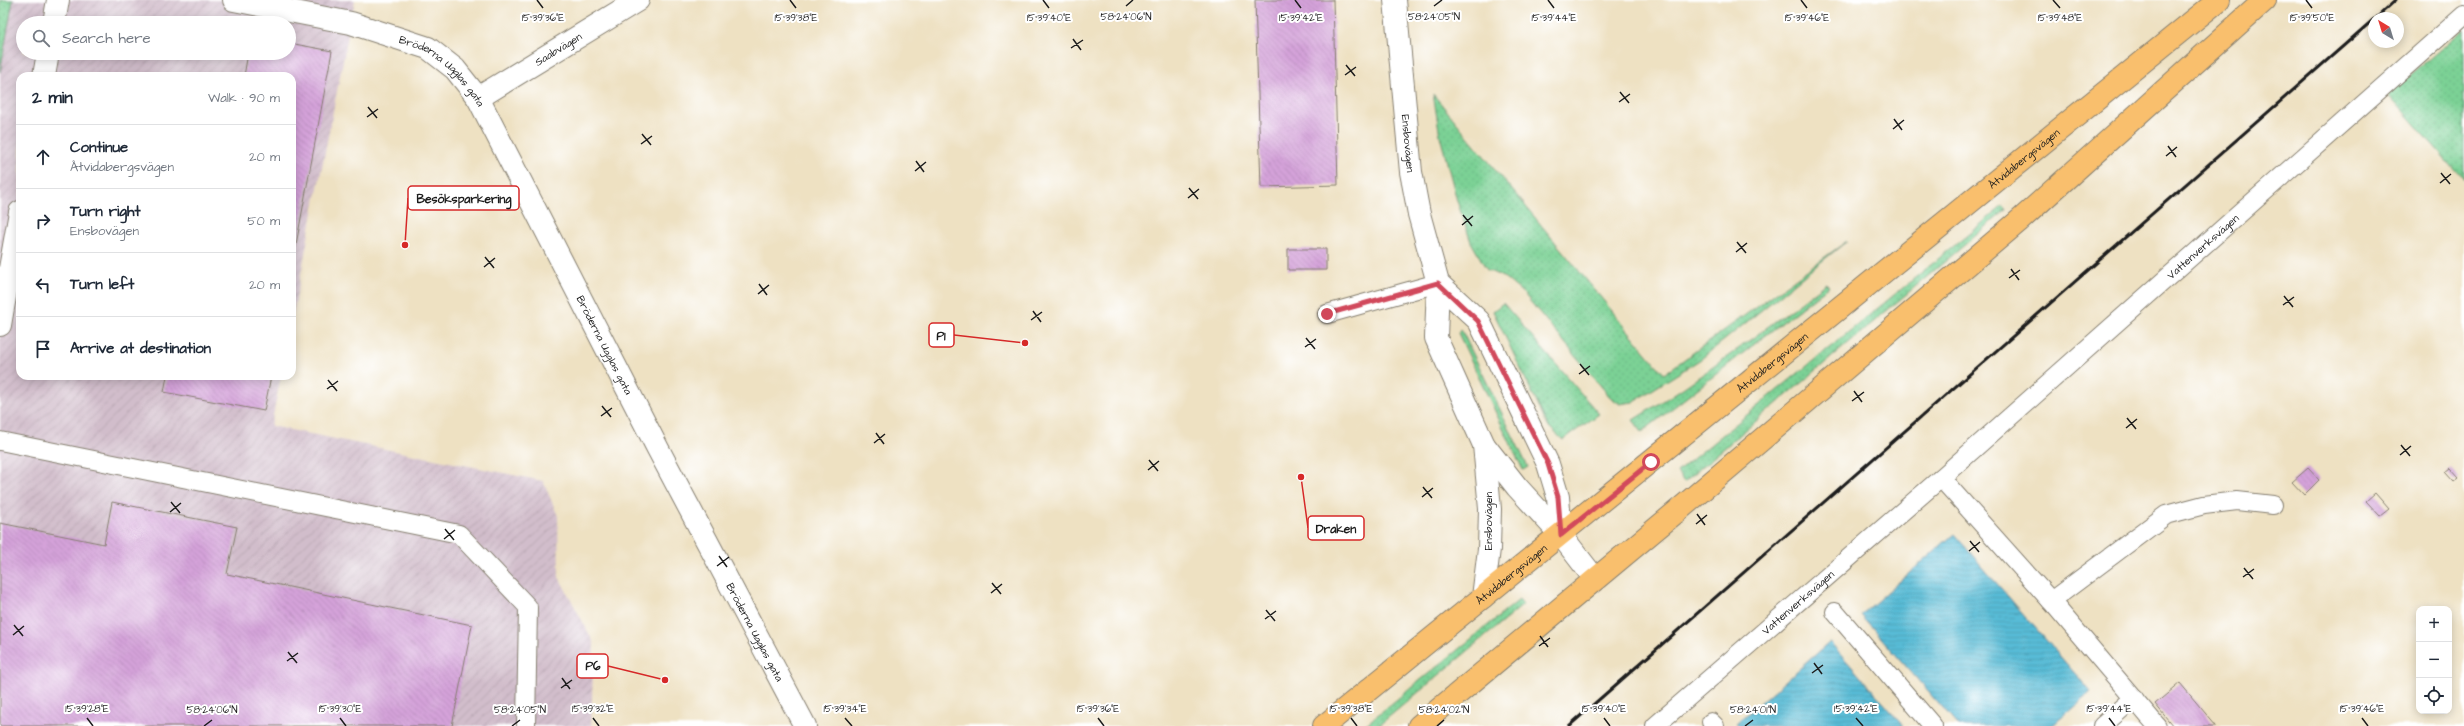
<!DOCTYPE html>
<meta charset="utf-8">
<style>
:root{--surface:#fff;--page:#f2f2f3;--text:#1f2937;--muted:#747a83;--line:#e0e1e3}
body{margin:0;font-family:"Architects Daughter",sans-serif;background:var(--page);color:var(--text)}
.controls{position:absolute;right:12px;bottom:12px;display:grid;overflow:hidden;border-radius:8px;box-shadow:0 2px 10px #0003}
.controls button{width:36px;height:36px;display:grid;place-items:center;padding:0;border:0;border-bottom:1px solid var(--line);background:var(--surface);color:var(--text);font:20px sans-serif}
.compass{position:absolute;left:2368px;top:12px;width:36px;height:36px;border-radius:50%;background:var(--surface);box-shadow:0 2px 10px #0003;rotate:322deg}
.stop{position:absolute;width:12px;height:12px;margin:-9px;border:3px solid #d1495b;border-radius:50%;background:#fff}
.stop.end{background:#d1495b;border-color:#fff;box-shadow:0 1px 4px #0008}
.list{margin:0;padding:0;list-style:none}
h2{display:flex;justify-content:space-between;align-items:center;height:52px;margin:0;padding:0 16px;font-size:17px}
h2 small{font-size:13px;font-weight:400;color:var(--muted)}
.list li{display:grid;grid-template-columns:26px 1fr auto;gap:12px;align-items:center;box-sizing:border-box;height:64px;padding:0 16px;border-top:1px solid var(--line)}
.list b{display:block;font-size:15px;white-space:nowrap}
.list p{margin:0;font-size:13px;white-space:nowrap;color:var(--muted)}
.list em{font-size:13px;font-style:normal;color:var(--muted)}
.icon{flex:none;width:22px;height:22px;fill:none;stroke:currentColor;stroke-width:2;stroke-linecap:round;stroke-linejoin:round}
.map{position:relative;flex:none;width:2464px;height:726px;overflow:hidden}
.search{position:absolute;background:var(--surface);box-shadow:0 2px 10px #0003;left:16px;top:16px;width:280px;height:44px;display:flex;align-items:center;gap:10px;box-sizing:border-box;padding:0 14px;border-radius:22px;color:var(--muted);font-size:15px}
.panel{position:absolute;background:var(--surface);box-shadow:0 2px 10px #0003;left:16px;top:72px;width:280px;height:308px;border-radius:12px}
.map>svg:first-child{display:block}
</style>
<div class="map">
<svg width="2464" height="726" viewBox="0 0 2464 726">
<defs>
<pattern id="industrial-furrows" width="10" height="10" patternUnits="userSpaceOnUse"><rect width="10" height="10" fill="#d1bdcb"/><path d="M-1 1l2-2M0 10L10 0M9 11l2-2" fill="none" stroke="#b3a2ae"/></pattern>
<pattern id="grass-dots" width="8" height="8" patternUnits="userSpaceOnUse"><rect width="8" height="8" fill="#7cd195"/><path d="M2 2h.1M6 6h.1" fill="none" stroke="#6bb380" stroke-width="1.8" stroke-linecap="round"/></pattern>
<pattern id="water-rules" width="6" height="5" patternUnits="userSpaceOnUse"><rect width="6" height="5" fill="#58bbd6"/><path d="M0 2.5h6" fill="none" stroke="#4ca0b7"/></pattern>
<pattern id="building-back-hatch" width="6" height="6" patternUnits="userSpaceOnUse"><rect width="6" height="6" fill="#d4a2d9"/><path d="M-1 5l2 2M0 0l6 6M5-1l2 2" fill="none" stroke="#b58bba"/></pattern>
</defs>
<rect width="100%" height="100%" fill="#fff"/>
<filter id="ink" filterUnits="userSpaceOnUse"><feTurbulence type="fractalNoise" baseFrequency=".025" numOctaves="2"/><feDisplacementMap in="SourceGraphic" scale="8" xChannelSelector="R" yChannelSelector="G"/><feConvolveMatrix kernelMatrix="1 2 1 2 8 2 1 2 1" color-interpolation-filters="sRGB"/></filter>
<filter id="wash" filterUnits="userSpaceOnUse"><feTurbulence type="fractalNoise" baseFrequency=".012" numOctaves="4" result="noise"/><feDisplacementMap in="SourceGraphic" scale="16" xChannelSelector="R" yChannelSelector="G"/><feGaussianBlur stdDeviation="0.9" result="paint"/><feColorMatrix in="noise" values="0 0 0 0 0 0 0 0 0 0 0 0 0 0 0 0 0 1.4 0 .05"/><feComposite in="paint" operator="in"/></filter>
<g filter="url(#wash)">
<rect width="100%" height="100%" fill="#eee1c2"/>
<path fill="url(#industrial-furrows)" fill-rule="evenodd" d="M0 0H355L292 319V76H20V376H281L271 426 543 481 558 516 559 577 594 643 591 726H0ZM23 23H289V53H23Z"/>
<path fill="url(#grass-dots)" stroke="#4c7658" d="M0 0H13L0 72Z
M2464 29V180L2388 94Z
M1433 94 1664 374 1847 241 1701 359 1633 402 1620 404 1610 397 1524 294 1505 278 1487 270 1471 242 1457 201 1440 136Z
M2003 206 2006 210 1684 482 1677 472Z
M1826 283 1829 286 1642 432 1633 420C1701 379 1763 330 1826 283Z
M1503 303 1599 414 1563 440 1548 426 1493 311Z
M1461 329 1528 467 1523 470 1458 333Z
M1519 600 1523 605 1378 726H1364Z"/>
<path fill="url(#water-rules)" stroke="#3a6c79" d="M1954 534 2091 692 2052 726H1958L1861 615Z
M1830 642 1904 726H1740L1737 723Z"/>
<g id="blocks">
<path fill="url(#building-back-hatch)" d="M1255 0H1333L1338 185 1261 187Z
M289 43 332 51 293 261 292 76H244L248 53H289Z
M1288 249H1326V270H1288Z
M167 376H271L264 411 164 392Z
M2308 468 2319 480 2304 495 2292 482Z
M2450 468 2459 478 2454 482 2445 472Z
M2375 493 2389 509 2380 516 2366 501Z
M112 502 237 527 227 574 472 625 452 726H0V523L104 544Z
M2180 683 2216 726H2173L2155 704Z"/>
</g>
</g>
<g filter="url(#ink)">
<use href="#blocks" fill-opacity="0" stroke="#857e6f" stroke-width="1"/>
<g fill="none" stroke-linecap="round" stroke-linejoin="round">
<g stroke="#857e6f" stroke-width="20">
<g id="lane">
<path d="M1327 314 1438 283"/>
<path d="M0 441 459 534 528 607 526 726"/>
<path d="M1941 478 2051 601 2157 726"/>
<path d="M2051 601 2166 515 2204 505 2237 501 2273 505"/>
<path d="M1835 612 1933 726"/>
<path d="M1711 722 1715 726"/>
<path id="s1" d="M1655 726 1941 478 2464 15"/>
<path d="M2102 726 2134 698"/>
</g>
</g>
<g stroke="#857e6f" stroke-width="24">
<g id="street">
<path id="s2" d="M234 0 351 23 428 48 455 69 478 98 658 449 805 726"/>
<path id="s3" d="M1395 0 1411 172 1419 214 1438 283 1436 338 1484 445 1517 487 1561 535 1595 579"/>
<path d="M54 23 58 0"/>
<path d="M44 76 48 53"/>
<path id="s4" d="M478 98 638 0"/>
<path d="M1438 283 1479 321 1548 464 1558 497 1561 535"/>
<path d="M0 325 20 212"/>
<path d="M1483 597 1489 549 1490 509 1484 445"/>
</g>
</g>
<g stroke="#857e6f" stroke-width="24">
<g id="primary">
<path id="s5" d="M1324 726 2219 0"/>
<path d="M1419 726 1687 503 2019 221 2265 0"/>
</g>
</g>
<use href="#lane" stroke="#fff" stroke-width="18"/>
<use href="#street" stroke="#fff" stroke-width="22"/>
<use href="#primary" stroke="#f9bf6d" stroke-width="22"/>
<path stroke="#1c1c1c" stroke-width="3" d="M2376 18 2396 0
M1569 726 2374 19"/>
</g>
</g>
<g fill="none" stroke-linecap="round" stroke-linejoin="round" filter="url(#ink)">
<path stroke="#d1495b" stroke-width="5" d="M1327 314 1438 283 1478 321 1548 464 1558 497 1561 535 1651 462"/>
</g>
<path fill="none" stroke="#1c1c1c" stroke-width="1.5" d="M537 0 543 8M790 0 796 8M1043 0 1049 8M1295 0 1301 8M1548 0 1554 8M1801 0 1807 8M2053 0 2060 8M2306 0 2312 8M1126 6 1133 0M1434 6 1442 0M1073 39 1081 50M1071 48 1083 40M1346 65 1355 76M1345 75 1356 67M1620 92 1629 103M1619 102 1630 94M368 107 377 118M367 117 378 109M1894 119 1902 130M1893 129 1904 120M642 134 651 145M641 144 652 136M2168 146 2176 157M2166 156 2177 147M916 161 924 172M915 171 926 162M2441 173 2450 184M2440 183 2451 174M1189 188 1198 199M1188 198 1199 189M1463 215 1472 226M1462 225 1473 216M1737 242 1746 253M1736 252 1747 243M485 257 494 268M484 267 495 258M2011 269 2019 280M2009 278 2020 270M759 284 767 295M758 294 769 285M2284 296 2293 307M2283 305 2294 297M1033 311 1041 322M1031 320 1042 312M1306 338 1315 349M1305 347 1316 339M1580 364 1589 375M1579 374 1590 366M328 380 337 391M327 389 338 381M1854 391 1862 402M1852 401 1864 392M602 406 611 417M601 416 612 408M2127 418 2136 429M2126 428 2137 419M876 433 884 444M874 443 885 434M2401 445 2410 456M2400 455 2411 446M1149 460 1158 471M1148 470 1159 461M1423 487 1432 498M1422 497 1433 488M171 502 180 513M170 512 181 503M1697 514 1705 525M1696 524 1707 515M445 529 454 540M444 539 455 530M1970 541 1979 552M1969 551 1980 542M719 556 727 567M717 566 729 557M2244 568 2253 579M2243 577 2254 569M992 583 1001 594M991 593 1002 584M1266 610 1275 621M1265 619 1276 611M14 625 23 636M13 635 24 626M1540 636 1548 647M1539 646 1550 638M288 652 297 663M287 661 298 653M1814 663 1822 674M1812 673 1823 665M562 678 570 689M561 688 572 680M87 718 93 726M340 718 346 726M593 718 599 726M845 718 852 726M1098 718 1104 726M1351 718 1357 726M1604 718 1610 726M1856 718 1863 726M2109 718 2115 726M2362 718 2368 726M204 726 212 720M512 726 520 720M1437 726 1444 720M1745 726 1753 720"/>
<g text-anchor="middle" stroke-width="4" stroke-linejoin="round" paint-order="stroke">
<g font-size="11" fill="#1c1c1c" stroke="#fff">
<text dy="4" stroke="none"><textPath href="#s4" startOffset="94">Saabvägen</textPath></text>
<text dy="4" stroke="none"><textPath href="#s2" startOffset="225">Bröderna Ugglas gata</textPath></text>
<text dy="4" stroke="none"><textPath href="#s3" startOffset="144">Ensbovägen</textPath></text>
<text dy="4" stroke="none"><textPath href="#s5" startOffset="901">Åtvidabergsvägen</textPath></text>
<text dy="4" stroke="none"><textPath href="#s1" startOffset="728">Vattenverksvägen</textPath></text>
<text dy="4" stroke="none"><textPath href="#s2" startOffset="549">Bröderna Ugglas gata</textPath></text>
<text dy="4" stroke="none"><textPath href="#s5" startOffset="577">Åtvidabergsvägen</textPath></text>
<text transform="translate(1488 521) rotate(-90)" y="4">Ensbovägen</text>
<text dy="4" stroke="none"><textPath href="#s5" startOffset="241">Åtvidabergsvägen</textPath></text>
<text dy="4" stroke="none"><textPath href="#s1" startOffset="189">Vattenverksvägen</textPath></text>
<text dy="4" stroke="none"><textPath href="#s2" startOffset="873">Bröderna Ugglas gata</textPath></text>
</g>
</g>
<g font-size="10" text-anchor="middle" fill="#1c1c1c" stroke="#fff" stroke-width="4" stroke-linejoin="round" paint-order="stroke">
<text x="1126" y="20">58°24'06"N</text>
<text x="1434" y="20">58°24'05"N</text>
<text x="543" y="21">15°39'36"E</text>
<text x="1807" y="21">15°39'46"E</text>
<text x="796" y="21">15°39'38"E</text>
<text x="1049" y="21">15°39'40"E</text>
<text x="1301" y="21">15°39'42"E</text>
<text x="1554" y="21">15°39'44"E</text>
<text x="2060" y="21">15°39'48"E</text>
<text x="2312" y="21">15°39'50"E</text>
<text x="87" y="712">15°39'28"E</text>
<text x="340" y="712">15°39'30"E</text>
<text x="593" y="712">15°39'32"E</text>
<text x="845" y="712">15°39'34"E</text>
<text x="1098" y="712">15°39'36"E</text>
<text x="1351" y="712">15°39'38"E</text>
<text x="1604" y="712">15°39'40"E</text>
<text x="1856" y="712">15°39'42"E</text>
<text x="2109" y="712">15°39'44"E</text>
<text x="2362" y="712">15°39'46"E</text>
<text x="212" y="713">58°24'06"N</text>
<text x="520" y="713">58°24'05"N</text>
<text x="1444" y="713">58°24'02"N</text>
<text x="1753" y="713">58°24'01"N</text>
</g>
<path fill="none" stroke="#d62828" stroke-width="1.5" d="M405 245L408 198M1025 343L954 335M1301 477L1308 528M665 680L608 666"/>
<g fill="#d62828" stroke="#fff" stroke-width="1.5">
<circle cx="405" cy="245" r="4"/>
<circle cx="1025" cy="343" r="4"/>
<circle cx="1301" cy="477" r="4"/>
<circle cx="665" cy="680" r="4"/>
</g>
<g fill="#fff" stroke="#d62828" stroke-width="1.5">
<rect x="408" y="186" width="111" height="24" rx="4"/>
<rect x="929" y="323" width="25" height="24" rx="4"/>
<rect x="1308" y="516" width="56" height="24" rx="4"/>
<rect x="577" y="654" width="31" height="24" rx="4"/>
</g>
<g font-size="12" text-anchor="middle" font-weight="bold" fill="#1c1c1c">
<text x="464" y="203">Besöksparkering</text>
<text x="941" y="340">P1</text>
<text x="1336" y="533">Draken</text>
<text x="593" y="670">P6</text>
</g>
</svg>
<div class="controls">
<button>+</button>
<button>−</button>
<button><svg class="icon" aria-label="locate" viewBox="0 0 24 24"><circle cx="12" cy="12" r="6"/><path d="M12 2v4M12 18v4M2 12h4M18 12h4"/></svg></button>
</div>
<svg class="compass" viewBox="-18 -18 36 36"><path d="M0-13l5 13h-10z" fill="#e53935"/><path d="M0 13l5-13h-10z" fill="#747a83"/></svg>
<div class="stop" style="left:1651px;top:462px"></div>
<div class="stop end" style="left:1327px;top:314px"></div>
<div class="search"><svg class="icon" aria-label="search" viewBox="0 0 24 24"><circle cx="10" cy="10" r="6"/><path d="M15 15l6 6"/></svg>Search here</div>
<section class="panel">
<h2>2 min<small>Walk · 90 m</small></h2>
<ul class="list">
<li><svg class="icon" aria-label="ahead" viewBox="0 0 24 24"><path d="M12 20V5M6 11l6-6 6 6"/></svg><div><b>Continue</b><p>Åtvidabergsvägen</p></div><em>20 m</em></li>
<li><svg class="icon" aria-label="right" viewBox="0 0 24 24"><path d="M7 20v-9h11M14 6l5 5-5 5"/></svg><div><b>Turn right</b><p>Ensbovägen</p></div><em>50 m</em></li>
<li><svg class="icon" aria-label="left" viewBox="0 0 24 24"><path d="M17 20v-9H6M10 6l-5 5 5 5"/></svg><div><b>Turn left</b></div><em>20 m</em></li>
<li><svg class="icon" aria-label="arrive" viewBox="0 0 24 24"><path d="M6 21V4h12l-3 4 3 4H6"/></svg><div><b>Arrive at destination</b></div></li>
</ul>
</section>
</div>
